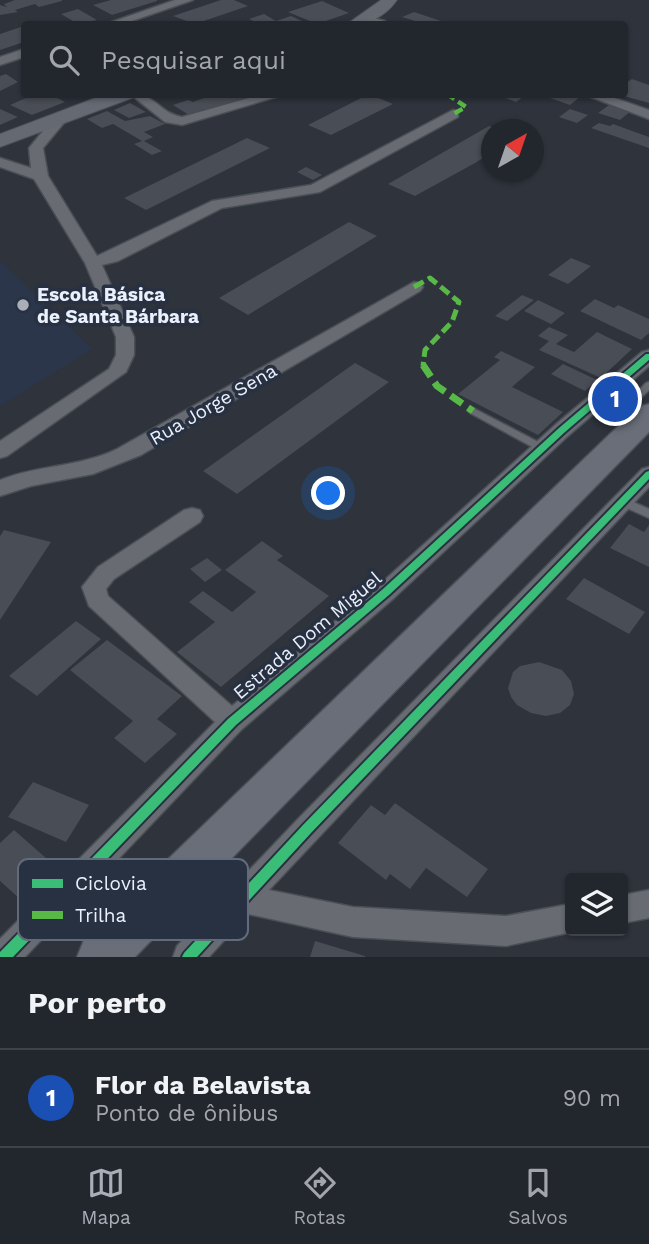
<!DOCTYPE html>
<html lang="pt">
<meta charset="utf-8">
<style>
:root{--surface:#22262d;--page:#2a2e35;--text:#f1f3f6;--muted:#a2a5aa;--line:#3f4349;--accent:#a9aeb9}
body{margin:0;font-family:"Work Sans",sans-serif;background:var(--page);color:var(--text)}
.controls{position:absolute;right:21px;bottom:21px;display:grid;overflow:hidden;border-radius:7px;box-shadow:0 2px 5px #0004}
.controls button{width:63px;height:63px;display:grid;place-items:center;padding:0;border:0;border-bottom:2px solid var(--line);background:var(--surface);color:var(--text);font:35px sans-serif}
.compass{position:absolute;left:481px;top:119px;width:63px;height:63px;border-radius:50%;background:var(--surface);box-shadow:0 2px 5px #0004;rotate:40deg}
.you{position:absolute;left:329px;top:494px;width:24px;height:24px;margin:-18px;border:5px solid #fff;border-radius:50%;background:#1a73e8;box-shadow:0 0 0 10px #1a73e833}
.badge{display:grid;place-items:center;width:46px;height:46px;border-radius:50%;background:var(--accent);color:#fff;font-size:23px;font-weight:700}
.pin{position:absolute;translate:-50% -50%;border:4px solid #fff;box-shadow:0 2px 7px #0006}
.list{margin:0;padding:0;list-style:none}
h2{display:flex;justify-content:space-between;align-items:center;height:91px;margin:0;padding:0 28px;font-size:30px}
h2 small{font-size:23px;font-weight:400;color:var(--muted)}
.list li{display:grid;grid-template-columns:46px 1fr auto;gap:21px;align-items:center;box-sizing:border-box;height:98px;padding:0 28px;border-top:2px solid var(--line)}
.list b{display:block;font-size:26px;white-space:nowrap}
.list p{margin:0;font-size:23px;white-space:nowrap;color:var(--muted)}
.list em{font-size:23px;font-style:normal;color:var(--muted)}
.icon{flex:none;width:38px;height:38px;fill:none;stroke:currentColor;stroke-width:2;stroke-linecap:round;stroke-linejoin:round}
.map{position:relative;flex:none;width:649px;height:957px;overflow:hidden}
.search{position:absolute;background:var(--surface);box-shadow:0 2px 5px #0004;left:21px;right:21px;top:21px;height:77px;display:flex;align-items:center;gap:18px;box-sizing:border-box;padding:0 24px;border-radius:7px;color:var(--muted);font-size:26px}
.sheet{height:189px;background:var(--surface)}
nav{display:flex;justify-content:space-around;align-items:center;box-sizing:border-box;height:98px;border-top:2px solid var(--line);background:var(--surface);font-size:19px;color:var(--muted)}
nav a{display:grid;justify-items:center;gap:4px}
nav .on{color:var(--accent)}
.map>svg:first-child{display:block}
</style>
<div class="map">
<svg width="649" height="957" viewBox="0 0 649 957">
<rect width="100%" height="100%" fill="#2e333c"/>
<path fill="#2b364b" d="M0 261 92 349 0 406Z"/>
<path fill="#494d55" d="M15 0H62V1L39 7 35 4 15 10 18 12 0 15V5L7 7 4 4Z
M111 0H157V1L112 15 93 5Z
M221 0H234L248 6 195 24 173 16Z
M322 1 349 13 317 24 288 12Z
M78 9 97 20 78 24 61 14Z
M414 12 447 23 425 24 402 17Z
M264 14 276 21 291 16 308 24H259L249 19Z
M24 26V42L0 50V34Z
M6 74 18 82 0 91V76Z
M632 79 649 85V103L624 96V84Z
M35 94H50L65 102 32 115 10 105Z
M215 94H255L210 113 204 109 189 115 173 105 188 100 193 102Z
M369 94 393 104 331 135 308 125Z
M495 94H527L516 102Z
M555 94H577L581 96 570 105 550 98Z
M130 103 146 112 129 118 114 110Z
M609 105 631 111 620 120 598 113Z
M0 109 18 117 0 125Z
M570 109 588 115 577 123 559 117Z
M107 111 125 121 150 116 165 124 144 132 153 137 144 141 162 151 152 155 134 144 142 141 113 124 102 128 87 119Z
M599 123 610 126 613 124 649 137V148L591 128Z
M489 126 499 129 491 130V153L475 163 415 196 388 184Z
M247 138 270 148 146 210 124 198Z
M306 167 322 175 313 180 297 172Z
M349 222 377 236 248 315 219 298Z
M571 258 591 266 568 284 548 275Z
M522 295 534 300 507 321 495 316Z
M595 299 614 308 618 305 649 319V333L641 340 580 311Z
M538 300 565 313 551 324 524 311Z
M549 327 568 335 556 344 574 352 597 332 632 349 601 378 539 350 549 341 538 336Z
M501 351 535 367 512 387 563 412 538 435 458 394 500 360 494 357Z
M355 363 389 382 237 494 203 471Z
M563 364 597 380 585 391 551 374Z
M629 524 644 532 649 525V567L610 548Z
M4 530 51 542 0 620V536Z
M262 541 283 556 277 560 329 596 221 687 177 652 215 622 189 602 203 591 232 612 256 592 225 570Z
M207 558 222 570 205 582 190 569Z
M584 578 645 612 629 634 566 599Z
M76 621 101 639 37 696 9 676Z
M107 640 182 696 157 719 177 734 145 763 114 738 133 721 70 670Z
M539 662 562 670 571 681 574 694 570 705 560 713 546 716 531 713 517 705 511 697 508 688 513 672 520 666Z
M33 782 89 805 66 842 8 817Z
M395 803 488 869 467 897 426 868 410 889 390 874 386 880 338 843 371 805 385 815Z
M14 830 54 865 20 899 0 881V843Z
M315 941 365 956V957H310Z"/>
<g fill="none" stroke-linecap="round" stroke-linejoin="round">
<g stroke="#4a4f56" stroke-width="3">
<path id="lane" d="M649 382V390L630 409 642 425 641 427H633L619 409 646 383Z
M473 408 546 446 547 448 542 451 538 450 470 413 468 411Z
M622 497 649 509V518L618 504 617 501Z"/>
</g>
<g stroke="#4a4f56" stroke-width="3">
<path id="street" d="M175 0H193L123 24H106Z
M366 16 385 21 387 24 362 23 360 20Z
M24 49V57L0 65V57Z
M130 94C157 94 159 113 182 117L263 94H286L182 125 165 122Z
M583 94H603L649 110V119Z
M453 110 458 111V117L320 192 222 208 118 261 102 265 134 337V355L126 372 7 456 0 458V441L109 369 116 355V337L85 263 34 179 0 167V158L31 168 29 148 56 115H66L68 118 43 148 48 176 97 256 212 201 311 185Z
M414 282 420 283 423 287 420 291 141 455 93 474 31 486 0 496V480C38 465 80 467 117 449Z
M649 350V366L569 435 394 598 241 730 25 957H0V939L215 722 89 606 82 587 98 567 184 510 192 508 200 510 203 516 200 522 114 579 106 589 108 596 232 706 378 586 555 425 642 352Z
M649 467V487L269 890 353 907 506 916 570 904V931H577L506 946 353 937 248 914 209 957H173L177 946 297 820 642 469Z
M649 890V918L623 923V895Z"/>
</g>
<g stroke="#4a4f56" stroke-width="2">
<path id="secondary" d="M381 0H397C384 18 369 24 347 24Z
M106 94H134L132 98 0 147V134Z"/>
</g>
<g stroke="#4a4f56" stroke-width="3">
<path id="primary" d="M649 404V432L135 957H77L84 940 638 407Z"/>
</g>
<use href="#lane" fill="#686b72" fill-rule="evenodd"/>
<use href="#street" fill="#686b72" fill-rule="evenodd"/>
<use href="#secondary" fill="#646972" fill-rule="evenodd"/>
<use href="#primary" fill="#696e79" fill-rule="evenodd"/>
<path stroke="#58b947" stroke-width="4.5" stroke-dasharray="9 4.5" stroke-linecap="butt" d="M447 94 466 107 453 114"/>
<path stroke="#58b947" stroke-width="5" stroke-dasharray="11 5" stroke-linecap="butt" d="M414 287 430 278 459 302 452 322 425 350 423 366"/>
<path stroke="#58b947" stroke-width="7" stroke-dasharray="14 7" stroke-linecap="butt" d="M423 365 437 386 473 411"/>
<g stroke="#283142" stroke-width="4">
<path id="cycleway" d="M646 354H649V360L565 432 389 595 236 725 13 957H0V952L228 719 383 589 559 428Z
M649 471V479L311 833 197 957H182L184 953 303 825 646 472Z"/>
</g>
<use href="#cycleway" fill="#3abd76" fill-rule="evenodd"/>
</g>
<circle fill="#a9aeb9" stroke="#283142" stroke-width="2.5" cx="23" cy="305" r="7"/>
<g text-anchor="middle" stroke-width="7" stroke-linejoin="round" paint-order="stroke">
<g font-size="19" font-weight="bold" fill="#ebf1fc" stroke="#283142" text-anchor="start">
<text x="37" y="301">Escola Básica<tspan x="37" dy="22">de Santa Bárbara</tspan></text>
</g>
<g font-size="19" fill="#ebf1fc" stroke="#283142">
<text transform="translate(213 404) rotate(-30)" y="7">Rua Jorge Sena</text>
<text transform="translate(307 635) rotate(-40)" y="7">Estrada Dom Miguel</text>
</g>
</g>
<rect x="18" y="859" width="230" height="81" rx="10" fill="#283142" stroke="#626b7a" stroke-width="2"/>
<rect x="32" y="879" width="31" height="9" fill="#3abd76"/>
<rect x="32" y="911" width="31" height="8" fill="#58b947"/>
<g font-size="19" fill="#ebf1fc">
<text x="75" y="890">Ciclovia</text>
<text x="75" y="922">Trilha</text>
</g>
</svg>
<div class="controls">
<button><svg class="icon" aria-label="layers" viewBox="0 0 24 24"><path d="M12 4l9 5-9 5-9-5zM3 14l9 5 9-5"/></svg></button>
</div>
<svg class="compass" viewBox="-18 -18 36 36"><path d="M0-13l5 13h-10z" fill="#e53935"/><path d="M0 13l5-13h-10z" fill="#a2a5aa"/></svg>
<div class="you"></div>
<div class="pin badge" style="left:615px;top:399px;background:#1a4fb4">1</div>
<div class="search"><svg class="icon" aria-label="search" viewBox="0 0 24 24"><circle cx="10" cy="10" r="6"/><path d="M15 15l6 6"/></svg>Pesquisar aqui</div>
</div>
<section class="sheet">
<h2>Por perto<small></small></h2>
<ul class="list">
<li><span class="badge" style="background:#1a4fb4">1</span><div><b>Flor da Belavista</b><p>Ponto de ônibus</p></div><em>90 m</em></li>
</ul>
</section>
<nav>
<a class="on"><svg class="icon" aria-label="map" viewBox="0 0 24 24"><path d="M3 6l6-2 6 2 6-2v14l-6 2-6-2-6 2zM9 4v14M15 6v14"/></svg>Mapa</a>
<a><svg class="icon" aria-label="directions" viewBox="0 0 24 24"><path d="M12 3l9 9-9 9-9-9zM9 14v-3h6M13 9l2 2-2 2"/></svg>Rotas</a>
<a><svg class="icon" aria-label="saved" viewBox="0 0 24 24"><path d="M7 4h10v16l-5-4-5 4z"/></svg>Salvos</a>
</nav>
